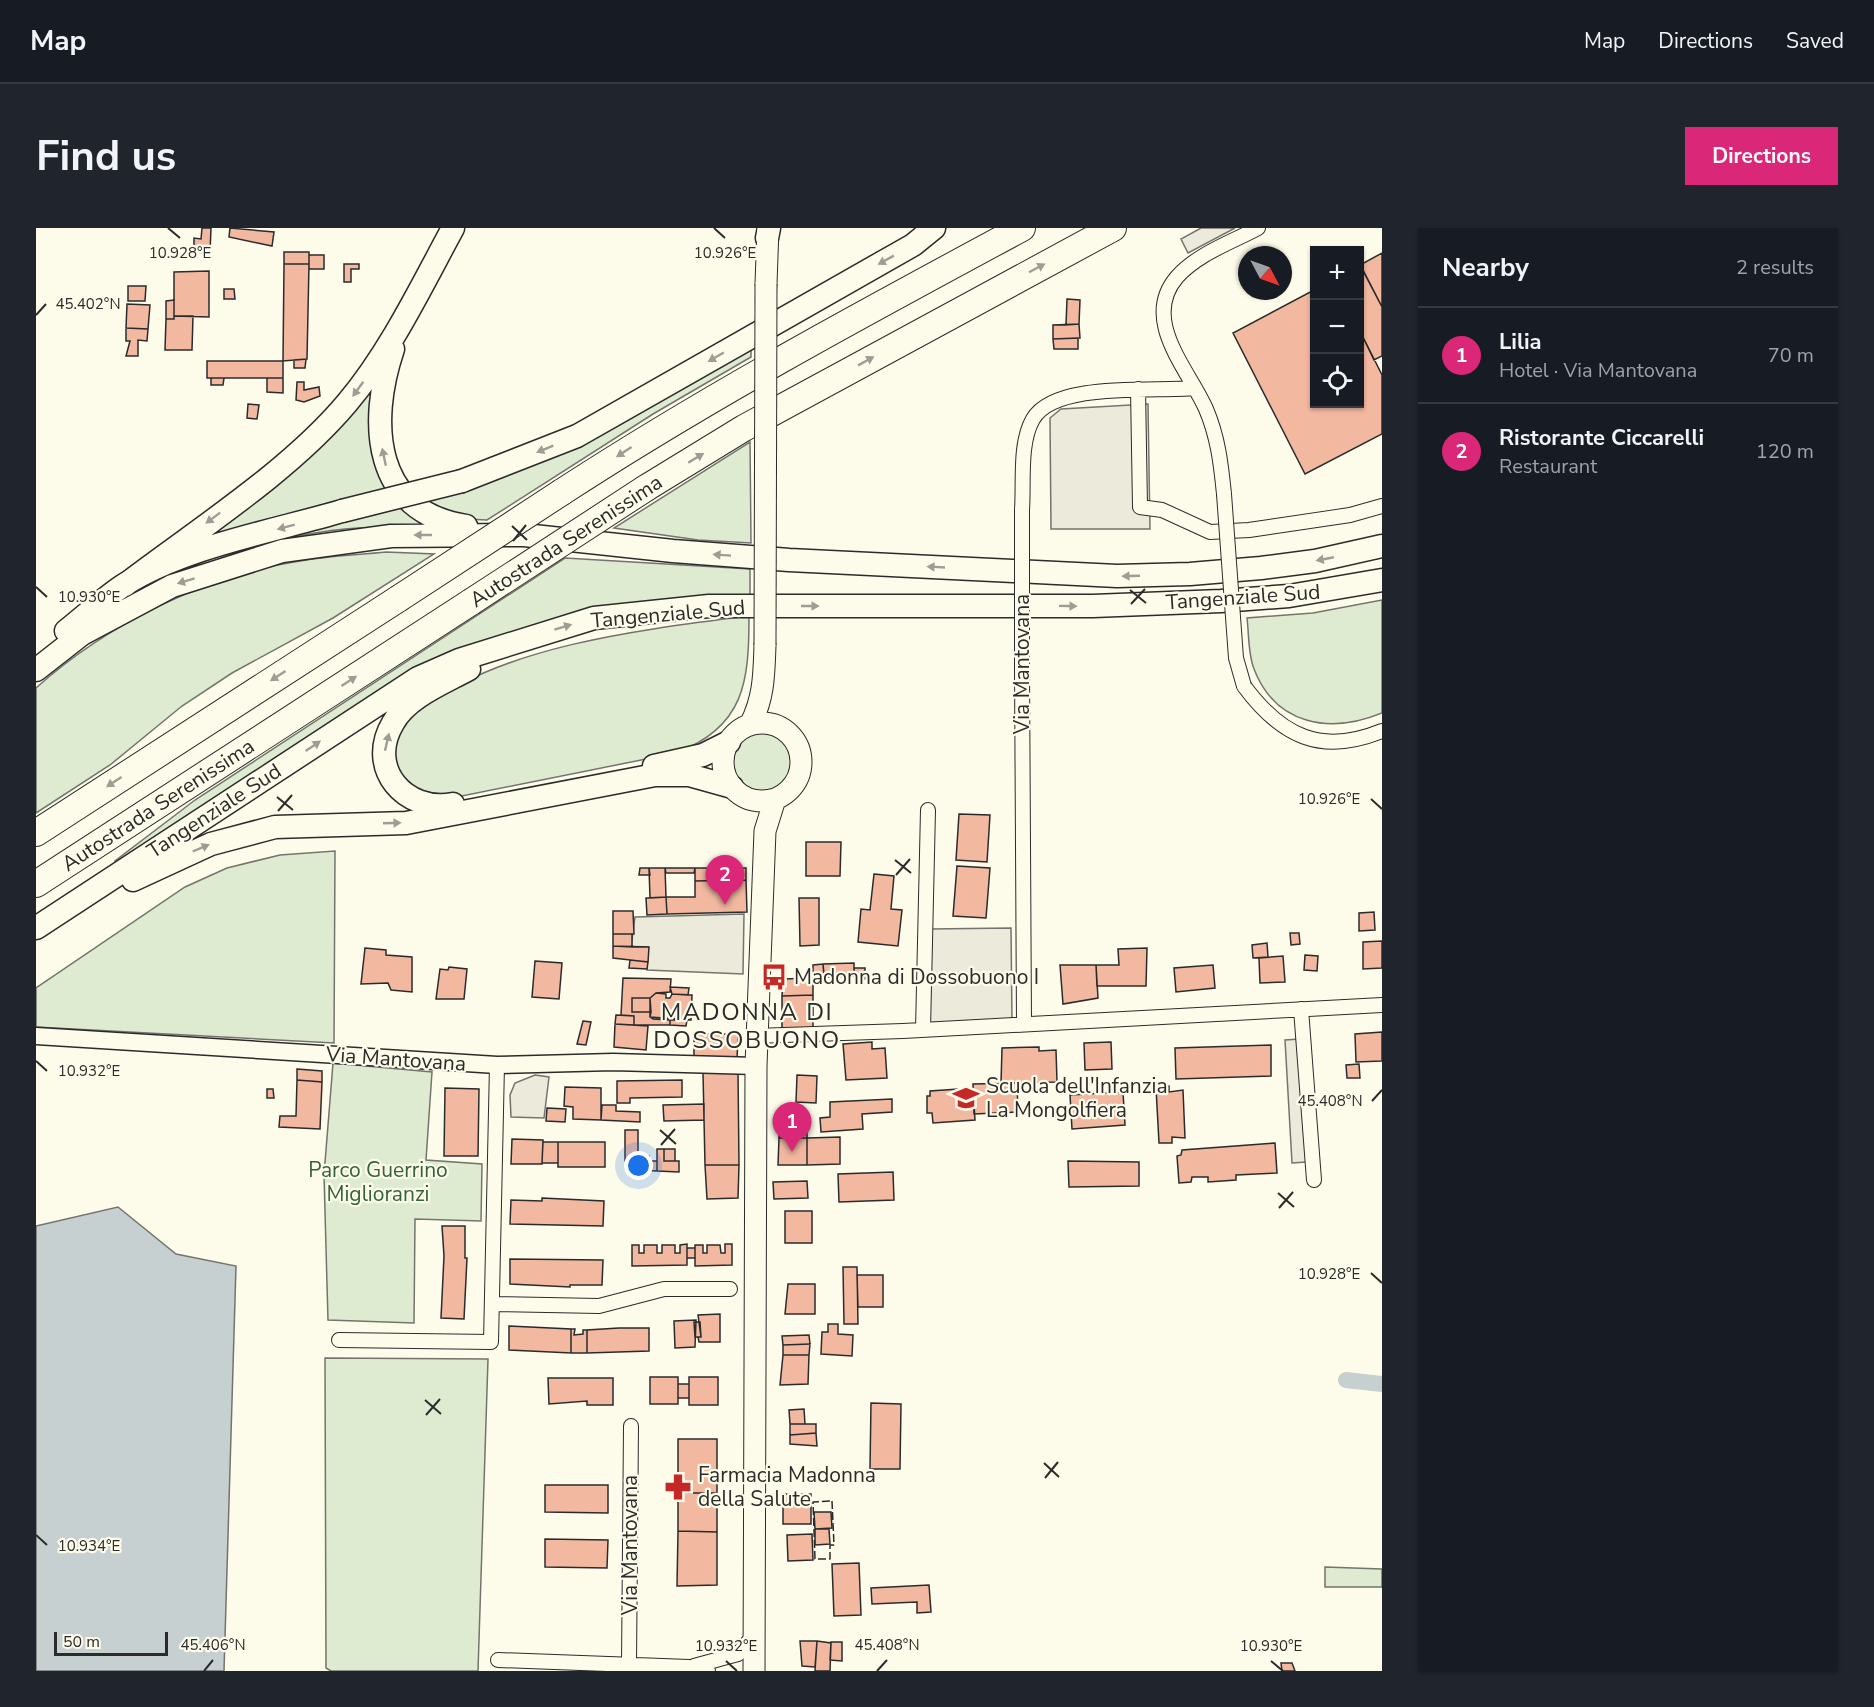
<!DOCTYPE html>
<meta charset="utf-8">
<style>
:root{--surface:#171b24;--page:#20242c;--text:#f1f3f6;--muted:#9ea1a6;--line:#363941;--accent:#db2777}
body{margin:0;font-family:"Nunito Sans",sans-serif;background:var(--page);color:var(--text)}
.controls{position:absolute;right:18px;top:18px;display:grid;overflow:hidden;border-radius:0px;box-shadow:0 2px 4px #0004}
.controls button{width:54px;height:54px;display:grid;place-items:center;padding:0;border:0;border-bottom:2px solid var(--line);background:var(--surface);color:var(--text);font:30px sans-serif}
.compass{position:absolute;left:1202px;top:18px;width:54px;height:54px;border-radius:50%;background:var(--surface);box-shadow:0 2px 4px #0004;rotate:131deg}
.scale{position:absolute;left:18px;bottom:15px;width:114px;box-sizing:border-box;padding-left:6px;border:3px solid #2b2b2b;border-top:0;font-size:16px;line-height:21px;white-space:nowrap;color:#2b2b2b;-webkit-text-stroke:4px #fdfbea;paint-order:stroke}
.you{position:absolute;left:603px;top:938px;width:21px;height:21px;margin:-15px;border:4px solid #fff;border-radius:50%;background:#1a73e8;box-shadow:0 0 0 9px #1a73e833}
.badge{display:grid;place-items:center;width:39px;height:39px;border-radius:50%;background:var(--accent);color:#fff;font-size:20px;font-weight:700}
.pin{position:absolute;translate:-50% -50px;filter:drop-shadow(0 2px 3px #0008)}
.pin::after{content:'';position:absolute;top:32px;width:21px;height:18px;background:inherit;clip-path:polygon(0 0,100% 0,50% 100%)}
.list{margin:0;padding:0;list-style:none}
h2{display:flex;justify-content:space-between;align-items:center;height:78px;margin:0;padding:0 24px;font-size:26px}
h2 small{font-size:20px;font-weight:400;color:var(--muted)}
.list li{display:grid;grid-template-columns:39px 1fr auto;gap:18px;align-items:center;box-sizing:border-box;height:96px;padding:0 24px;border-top:2px solid var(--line)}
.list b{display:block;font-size:22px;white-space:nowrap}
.list p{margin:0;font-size:20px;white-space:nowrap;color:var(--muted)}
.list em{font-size:20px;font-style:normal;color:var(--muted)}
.icon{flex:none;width:33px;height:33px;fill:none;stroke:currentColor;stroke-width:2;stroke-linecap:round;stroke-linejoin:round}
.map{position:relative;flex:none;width:1346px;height:1443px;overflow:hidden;border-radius:0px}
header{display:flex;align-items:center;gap:36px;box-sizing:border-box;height:84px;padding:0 30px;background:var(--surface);border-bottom:2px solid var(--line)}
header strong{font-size:28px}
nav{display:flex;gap:33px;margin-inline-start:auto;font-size:21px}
.intro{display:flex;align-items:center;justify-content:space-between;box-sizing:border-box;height:144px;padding:0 36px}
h1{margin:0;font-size:42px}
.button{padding:15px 27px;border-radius:0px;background:var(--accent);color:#fff;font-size:21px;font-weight:700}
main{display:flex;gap:36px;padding:0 36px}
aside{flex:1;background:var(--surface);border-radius:0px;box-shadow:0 2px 4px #0004}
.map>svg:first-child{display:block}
</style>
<header>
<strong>Map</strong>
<nav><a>Map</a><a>Directions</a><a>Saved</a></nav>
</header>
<div class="intro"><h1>Find us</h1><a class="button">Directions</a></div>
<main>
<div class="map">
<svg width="1346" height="1443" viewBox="0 0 1346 1443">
<rect width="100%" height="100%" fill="#fdfbea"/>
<path fill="#deebd1" stroke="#74746e" stroke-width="1.5" d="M715 117V129L617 186 451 292 429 291 387 272 495 238 565 203Z
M338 151 353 263 149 322Z
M714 214 715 315 662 312 578 300Z
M369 279 388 297C356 300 324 298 292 303 223 312 158 339 95 367L93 364 152 336 216 316Z
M350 324 398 326 297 390 196 445 146 478 74 537 0 585V460C70 397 170 347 264 333 292 328 321 327 350 324Z
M529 330 714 341V370L451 415 81 636 79 633 159 572Z
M1346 372V485C1295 506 1240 498 1218 441 1212 426 1213 406 1211 390L1277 385Z
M713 388C713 453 709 499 640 525L406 572C381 561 350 552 359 517 361 511 362 501 365 495 369 489 381 483 387 479 472 416 611 401 713 388Z
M695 533a31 31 0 1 1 62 0a31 31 0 1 1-62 0Z
M299 623 298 815 0 799V760L149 659 191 640 244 627Z
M297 835 396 844 390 932 446 936 445 993 379 991 378 1095 292 1092 288 947Z
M289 1130 452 1131 442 1443H295L290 1440Z
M1289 1339 1346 1341V1359H1289Z"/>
<path fill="#eceadb" stroke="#74746e" stroke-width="1.5" d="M1165 0H1199L1152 25 1145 11Z
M1112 176 1114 301H1015L1014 190 1025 181Z
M708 686 707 746 611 742 612 719H595L599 689Z
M975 700 976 793 894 795 889 718 893 701Z
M1263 811 1270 934 1256 935 1249 812Z
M499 847 513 849 508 890 475 889 474 867 479 855Z"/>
<path fill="#c7d0d0" stroke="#74746e" stroke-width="1.5" d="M82 979 140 1026 200 1038 188 1443H0V998Z"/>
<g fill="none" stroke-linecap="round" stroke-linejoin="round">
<path stroke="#c7d0d0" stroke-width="16" d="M1310 1152 1346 1156"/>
</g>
<path fill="#f2b8a0" stroke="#2b2b2b" stroke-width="1.5" d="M166 0H175L174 25 158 24V10L165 11Z
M194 0 238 4 236 18 193 9Z
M248 24H273V36H248Z
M1346 25V79L1324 37Z
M273 27H288V41H273Z
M248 36H273L271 131 247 133Z
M308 36H323V41H315V54H308Z
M1325 38 1346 79V128L1338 132 1324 103Z
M173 43V89L138 88V44Z
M92 58H110L109 73H92Z
M188 61H198L199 71H188Z
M1278 62V176H1324V103L1346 147V206L1269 246 1197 105Z
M1031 71 1044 72 1043 96 1030 97Z
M138 72V91H130V73Z
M91 76 114 77 112 101 90 100Z
M138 88H157L156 122H129L130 91H138Z
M1043 96 1044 110 1017 111V97Z
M90 100 112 101 111 113 102 112V128H90L94 113H90Z
M1042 110V121H1018L1017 111Z
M270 131 269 140H258V132Z
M171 133H247V150H171Z
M175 150H188L187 157H175Z
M231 150H247V165L231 164Z
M261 154H268V162L283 159 284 168 268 174 260 172Z
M212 176 223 177 221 191 211 190Z
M923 586 954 587 951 634 920 632Z
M770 614H805L804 648H770Z
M921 638 954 640 950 690 917 688Z
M604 640H613L614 647H603Z
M613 640H629L630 669 614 670Z
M629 640H659L658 645H630Z
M659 640H710V652L659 653Z
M838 646 858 648 855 681 866 682 862 718 822 714 825 681 834 682Z
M710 652 711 684 631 686 630 669H659V653Z
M630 669 631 686 611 687 610 670Z
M763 670H783V717L764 718Z
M577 683H597L598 706H577Z
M1338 684 1339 702 1323 703V685Z
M1254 705H1263L1264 716 1255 717Z
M577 706H596V719L577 718Z
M1346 713V740L1327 741V714Z
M1231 715 1232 729 1217 730 1216 717Z
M577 718 613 719 612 734 577 730Z
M329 720 350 722V727L376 729V764L355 762 352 755 325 756Z
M1111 720 1110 758H1061L1060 737H1083L1082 721Z
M1269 727 1282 728 1281 743 1268 742Z
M1247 728 1249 754 1224 755 1223 730Z
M594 732 612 734 611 741 593 740Z
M499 733 526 735 523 771 496 769Z
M818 735V748L788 749 787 736Z
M787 736 788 746 777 747V737Z
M1024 737H1060L1062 770 1027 776Z
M1177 737 1179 760 1140 764 1138 740Z
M413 739 431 741 428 771H400L404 741 412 742Z
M818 740H829V751H819Z
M587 750 635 751 634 764 620 765 614 770H596V784H615L614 789 617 791 634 792V797H598V788L585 787Z
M777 750V767L746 768 747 751Z
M634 759 653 760 652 767 636 766Z
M620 765 630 766V770H634L636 766 656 767 655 792 614 789V770Z
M777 767V801H746V768Z
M596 770H614L615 784H596Z
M580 787 598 788V797L579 796Z
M634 792H651L650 798 634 797Z
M547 793 555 794 550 817 541 816Z
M579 796 612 798 610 822 578 819Z
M1346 804V833L1320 834 1319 806Z
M658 806H702L701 832 658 831Z
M836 814V821L849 820 851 850 810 852 807 816Z
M1075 814 1076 841 1049 842 1048 815Z
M1235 817V848L1140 851 1139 820Z
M1003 819V823L1020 822 1021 854 965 855 966 820Z
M1323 836 1324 850H1311L1310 837Z
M261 841 286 843V854L261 852Z
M702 844 703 937H669L667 845Z
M761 847 781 848 780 875 760 874Z
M261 852 286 854 284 901 243 899 244 888H260Z
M646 852V869L594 870V875H581V853Z
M981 855 982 884 938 886 937 856Z
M1133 858V864L1147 862 1149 910 1136 909V915H1123L1120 860Z
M529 859 565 860V892L537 891V879L528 878Z
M409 860 443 861 442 928H408Z
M937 860 939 892 897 895 896 885H891V868H894V863Z
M231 861H237L238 870H231Z
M1087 864 1089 897 1036 901 1034 867Z
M856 871V884L826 886 827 901 785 904 784 890 794 889V874Z
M668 876V892L628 893 627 877Z
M566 877H580V883L604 884V894L565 892Z
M511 880 530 881 529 894 510 893Z
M743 886 771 887V910H743Z
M589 902H602V942H592V933H589Z
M804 909V936L771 937V910Z
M743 910H771V937H742Z
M476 911 507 912 506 936H475Z
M507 914H522V935H506Z
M522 914H569V939H522Z
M1239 915 1241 945 1200 947V952L1172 954V949H1156L1155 954 1143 955 1141 928 1145 927 1146 922Z
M621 921H628V933H643V944L621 943Z
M628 921H639V933H628Z
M602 928H613V933H621V943L602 942Z
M1032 933 1103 934V958L1033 959Z
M669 937H703L702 970 671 971Z
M857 944 858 972 803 974 802 946Z
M771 953 772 970 738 971 737 954Z
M506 970 568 973 567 998 474 996 475 972 506 973Z
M749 983H776V1015H749Z
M406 998H429V1030H431L428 1091 405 1090 408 1028Z
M651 1016V1037L596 1038V1017H603V1025H608V1017H621V1025H626V1017H639V1025H644V1017Z
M689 1016H696V1037L659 1038V1017H667V1025H671V1017H684L685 1025H689Z
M651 1020H659V1030H651Z
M474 1031 567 1032 566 1057H534V1059L474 1056Z
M807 1039H821L822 1096H808Z
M821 1047H847V1079H822Z
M752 1056H779V1086H749Z
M684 1086V1114H663L662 1109H665L662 1087Z
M660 1092 659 1119 639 1120 638 1093Z
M658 1094H664L665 1109H659Z
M792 1096H802V1106L817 1107 816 1128 785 1126 786 1104H792Z
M473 1098 535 1101V1125L473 1122Z
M583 1100H613V1123L551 1125V1102Z
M535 1101H539L538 1107 547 1106V1102H551V1125H535Z
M773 1107 774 1116 747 1117 746 1108Z
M774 1116 773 1127H747V1117Z
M747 1127H773L772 1156 744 1157Z
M614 1149H642V1176H614Z
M653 1149H682V1177H653Z
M512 1150H577V1177H551V1173L513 1176Z
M642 1156H653V1170H642Z
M835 1175 865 1176 864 1241H834Z
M768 1181 769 1196H754L753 1182Z
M754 1196H780V1205L754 1207Z
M780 1205 781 1218 754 1216V1207Z
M642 1211H681V1265H642Z
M509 1257H572V1285L509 1284Z
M642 1265H681V1304L642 1303Z
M747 1266H775V1296H747Z
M778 1284H795L796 1300 779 1301Z
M779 1301H793L794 1316 779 1317Z
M642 1303 681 1304V1357L641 1358Z
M776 1306 777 1332 752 1333 751 1307Z
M509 1311 572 1312 571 1340 509 1339Z
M823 1335 825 1387 798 1388 796 1336Z
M893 1357 895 1384 881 1385V1374L836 1376 835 1360Z
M764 1413H781L779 1439 766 1438Z
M781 1413 795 1415 794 1443H779Z
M795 1414H806V1433L794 1432Z
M1245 1435H1256L1259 1443H1246Z"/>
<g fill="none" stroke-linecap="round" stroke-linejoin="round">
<g stroke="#2b2b2b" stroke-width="16">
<path id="minor" d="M1102 161 1104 279 1126 282 1174 304 1213 302 1314 287 1346 278
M1188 266C1185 236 1182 209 1170 181 1153 142 1104 92 1141 49 1161 26 1196 14 1222 0
M986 282C988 255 983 215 997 191 1019 153 1120 164 1158 160
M986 440 988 795
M1208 458C1245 508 1285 528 1346 503
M1265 781 1278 952
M887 802 892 582
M722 808 867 803 1346 777
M457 1076 563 1078 628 1061H694
M303 1112 455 1114 461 837
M462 1432 653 1439 672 1443
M593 1437 595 1198
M658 1438 702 1426 718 1407"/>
</g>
<g stroke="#2b2b2b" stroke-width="19">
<path id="tertiary" d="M0 808 461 837 577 834 720 838"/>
</g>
<g stroke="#2b2b2b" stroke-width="23">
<path id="primary" d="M730 56 732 0
M687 534a39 39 0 1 1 78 0a39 39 0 1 1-78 0Z
M714 497C728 470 728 447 729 417
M718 1443 720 838 729 603 739 571"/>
</g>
<g stroke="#2b2b2b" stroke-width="25">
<path id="trunk" d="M731 10 733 0
M357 121C332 195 337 284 430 298
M426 253 541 208 877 17 898 0
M89 357C161 302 253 244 311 175 354 124 385 59 417 0
M30 403C49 388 68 370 88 357 147 319 238 303 306 283
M0 442 46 406 136 358 246 323 355 308 488 307 637 323 753 332 1081 348 1154 346 1225 340 1279 333 1346 318
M618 538 667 527 693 514
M417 576C369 585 330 540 357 495 371 469 408 455 433 441
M97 652 175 616 239 599 370 595 619 547H653L696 559
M0 700 382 450 423 432 558 390 673 378H1057L1185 373 1253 368 1346 352"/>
</g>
<g stroke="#2b2b2b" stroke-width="28">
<path id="motorway" d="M610 260 708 200 1077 0
M526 264C675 167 830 84 986 0
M0 605 362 371
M0 656 435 374"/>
</g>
<use href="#minor" stroke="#fdfbea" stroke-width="14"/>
<use href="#tertiary" stroke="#fdfbea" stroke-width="16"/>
<use href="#primary" stroke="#fdfbea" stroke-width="21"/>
<use href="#trunk" stroke="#fdfbea" stroke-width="22"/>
<use href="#motorway" stroke="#fdfbea" stroke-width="26"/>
<g stroke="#2b2b2b" stroke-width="16" stroke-linecap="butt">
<path id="minor-bridge" d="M1188 266 1200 430 1208 458
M986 440V282"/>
</g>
<g stroke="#2b2b2b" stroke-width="23" stroke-linecap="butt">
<path id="primary-bridge" d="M729 417 730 56"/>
</g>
<g stroke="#2b2b2b" stroke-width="25" stroke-linecap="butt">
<path id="trunk-bridge" d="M306 283 426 253"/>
</g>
<g stroke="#2b2b2b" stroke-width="28" stroke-linecap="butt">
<path id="motorway-bridge" d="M362 371 526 264
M435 374 610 260"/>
</g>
<use href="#minor-bridge" stroke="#fdfbea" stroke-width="14"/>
<use href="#primary-bridge" stroke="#fdfbea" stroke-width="21"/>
<use href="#trunk-bridge" stroke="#fdfbea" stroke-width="22"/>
<use href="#motorway-bridge" stroke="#fdfbea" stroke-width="26"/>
<path stroke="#2b2b2b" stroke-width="1.5" stroke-dasharray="8 3" stroke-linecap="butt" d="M796 1273 798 1317H794V1331H779L777 1274Z"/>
</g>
<defs><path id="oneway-solid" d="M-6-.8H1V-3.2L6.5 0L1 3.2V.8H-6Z" transform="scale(1.5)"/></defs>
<g fill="#9e9d94">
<use href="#oneway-solid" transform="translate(850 32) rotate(151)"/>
<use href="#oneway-solid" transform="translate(1001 40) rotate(-28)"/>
<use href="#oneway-solid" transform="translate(680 129) rotate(150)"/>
<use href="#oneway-solid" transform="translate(830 133) rotate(-29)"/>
<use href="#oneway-solid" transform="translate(322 161) rotate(126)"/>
<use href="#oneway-solid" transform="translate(509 221) rotate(158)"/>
<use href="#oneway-solid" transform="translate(588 224) rotate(147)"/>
<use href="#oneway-solid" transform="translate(348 229) rotate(-102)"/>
<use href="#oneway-solid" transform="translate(660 230) rotate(-31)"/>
<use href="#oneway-solid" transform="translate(177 290) rotate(143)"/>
<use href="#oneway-solid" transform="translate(250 299) rotate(165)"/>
<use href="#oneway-solid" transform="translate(387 307) rotate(180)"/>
<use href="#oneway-solid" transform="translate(686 327) rotate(-176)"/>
<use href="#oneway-solid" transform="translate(1289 331) rotate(169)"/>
<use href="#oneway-solid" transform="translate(900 339) rotate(-177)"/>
<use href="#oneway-solid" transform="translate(1095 348) rotate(178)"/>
<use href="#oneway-solid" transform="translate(150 353) rotate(163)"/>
<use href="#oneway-solid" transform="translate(774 378)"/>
<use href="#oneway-solid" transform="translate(1032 378) rotate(1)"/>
<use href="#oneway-solid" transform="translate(527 399) rotate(-17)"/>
<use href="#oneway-solid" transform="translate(242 448) rotate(147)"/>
<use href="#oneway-solid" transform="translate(313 453) rotate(-33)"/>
<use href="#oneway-solid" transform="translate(351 514) rotate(-77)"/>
<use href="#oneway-solid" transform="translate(277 518) rotate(-34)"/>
<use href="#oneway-solid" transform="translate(78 554) rotate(147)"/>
<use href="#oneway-solid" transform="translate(356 595) rotate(-2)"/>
<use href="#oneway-solid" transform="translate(165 620) rotate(-23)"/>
</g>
<path fill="none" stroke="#2b2b2b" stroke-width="2" d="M132 0 144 10M678 0 689 10M0 87 10 76M476 298 491 312M477 313 490 297M0 359 11 369M1094 362 1110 375M1095 376 1109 361M241 569 257 582M1335 571 1346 581M242 583 256 567M859 632 875 645M860 647 874 631M0 833 11 843M1336 873 1346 862M624 902 640 916M625 917 639 901M1242 965 1258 979M1243 980 1257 964M1335 1045 1346 1055M389 1172 405 1186M390 1187 404 1171M1008 1235 1023 1249M1009 1250 1022 1234M0 1307 11 1317M690 1433 701 1443M1235 1433 1247 1443M168 1443 177 1432M841 1443 851 1432"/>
<defs>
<g id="bus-bare" transform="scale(2.07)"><path d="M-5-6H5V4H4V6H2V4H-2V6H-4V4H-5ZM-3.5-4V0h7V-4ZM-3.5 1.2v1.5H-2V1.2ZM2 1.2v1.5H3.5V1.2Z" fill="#c62828" stroke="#fdfbea" stroke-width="2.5" paint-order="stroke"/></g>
<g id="school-bare" transform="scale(2.07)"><path d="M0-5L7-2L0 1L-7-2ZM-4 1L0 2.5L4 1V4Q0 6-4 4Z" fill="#c62828" stroke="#fdfbea" stroke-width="2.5" paint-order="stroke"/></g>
<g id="pharmacy-bare" transform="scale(2.07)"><path d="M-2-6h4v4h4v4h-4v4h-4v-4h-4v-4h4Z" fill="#c62828" stroke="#fdfbea" stroke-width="2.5" paint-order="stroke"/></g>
</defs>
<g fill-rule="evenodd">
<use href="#bus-bare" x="738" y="749"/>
<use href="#school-bare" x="930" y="870"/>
<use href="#pharmacy-bare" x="642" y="1259"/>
</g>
<g text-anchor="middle" stroke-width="4.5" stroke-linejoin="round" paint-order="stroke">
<g font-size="21" fill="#2b2b2b" stroke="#fdfbea">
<text transform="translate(530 313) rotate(-33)" y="7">Autostrada Serenissima</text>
<text transform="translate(1207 369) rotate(-4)" y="7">Tangenziale Sud</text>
<text transform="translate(632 386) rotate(-5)" y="7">Tangenziale Sud</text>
<text transform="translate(986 436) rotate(-90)" y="7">Via Mantovana</text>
<text transform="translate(122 577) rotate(-33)" y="7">Autostrada Serenissima</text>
<text transform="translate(178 583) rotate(-33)" y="7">Tangenziale Sud</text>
<text transform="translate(360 831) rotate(4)" y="7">Via Mantovana</text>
<text transform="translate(594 1317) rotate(-90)" y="7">Via Mantovana</text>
</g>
<g font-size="21" fill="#2b2b2b" stroke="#fdfbea" text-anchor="start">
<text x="758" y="756">Madonna di Dossobuono I</text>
<text x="950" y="865">Scuola dell'Infanzia<tspan x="950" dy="24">La Mongolfiera</tspan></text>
<text x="662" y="1254">Farmacia Madonna<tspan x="662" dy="24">della Salute</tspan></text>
</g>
<g font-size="21" fill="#34623c" stroke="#fdfbea">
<text x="342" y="949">Parco Guerrino<tspan x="342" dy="24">Miglioranzi</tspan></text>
</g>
<g font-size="24" letter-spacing="1.5" fill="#2b2b2b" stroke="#fdfbea">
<text x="711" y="792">MADONNA DI<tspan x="711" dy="28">DOSSOBUONO</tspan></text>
</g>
</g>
<g font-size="15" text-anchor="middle" fill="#2b2b2b" stroke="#fdfbea" stroke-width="4.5" stroke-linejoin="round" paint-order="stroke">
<text x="144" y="30">10.928°E</text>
<text x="689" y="30">10.926°E</text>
<text x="52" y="81">45.402°N</text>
<text x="53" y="374">10.930°E</text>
<text x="1293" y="576">10.926°E</text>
<text x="53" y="848">10.932°E</text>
<text x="1294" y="878">45.408°N</text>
<text x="1293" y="1051">10.928°E</text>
<text x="53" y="1323">10.934°E</text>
<text x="177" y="1422">45.406°N</text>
<text x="851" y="1422">45.408°N</text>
<text x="690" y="1423">10.932°E</text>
<text x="1235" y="1423">10.930°E</text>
</g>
</svg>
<div class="controls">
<button>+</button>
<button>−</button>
<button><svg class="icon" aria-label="locate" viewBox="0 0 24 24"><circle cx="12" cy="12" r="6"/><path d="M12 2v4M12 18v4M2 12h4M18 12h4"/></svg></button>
</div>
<svg class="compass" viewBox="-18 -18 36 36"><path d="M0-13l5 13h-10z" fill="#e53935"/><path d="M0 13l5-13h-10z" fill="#9ea1a6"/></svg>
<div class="scale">50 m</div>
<div class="you"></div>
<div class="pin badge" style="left:756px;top:924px">1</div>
<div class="pin badge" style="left:689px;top:677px">2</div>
</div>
<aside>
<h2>Nearby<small>2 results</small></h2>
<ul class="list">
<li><span class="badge">1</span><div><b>Lilia</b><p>Hotel · Via Mantovana</p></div><em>70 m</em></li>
<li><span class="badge">2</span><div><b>Ristorante Ciccarelli</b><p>Restaurant</p></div><em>120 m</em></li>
</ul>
</aside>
</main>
